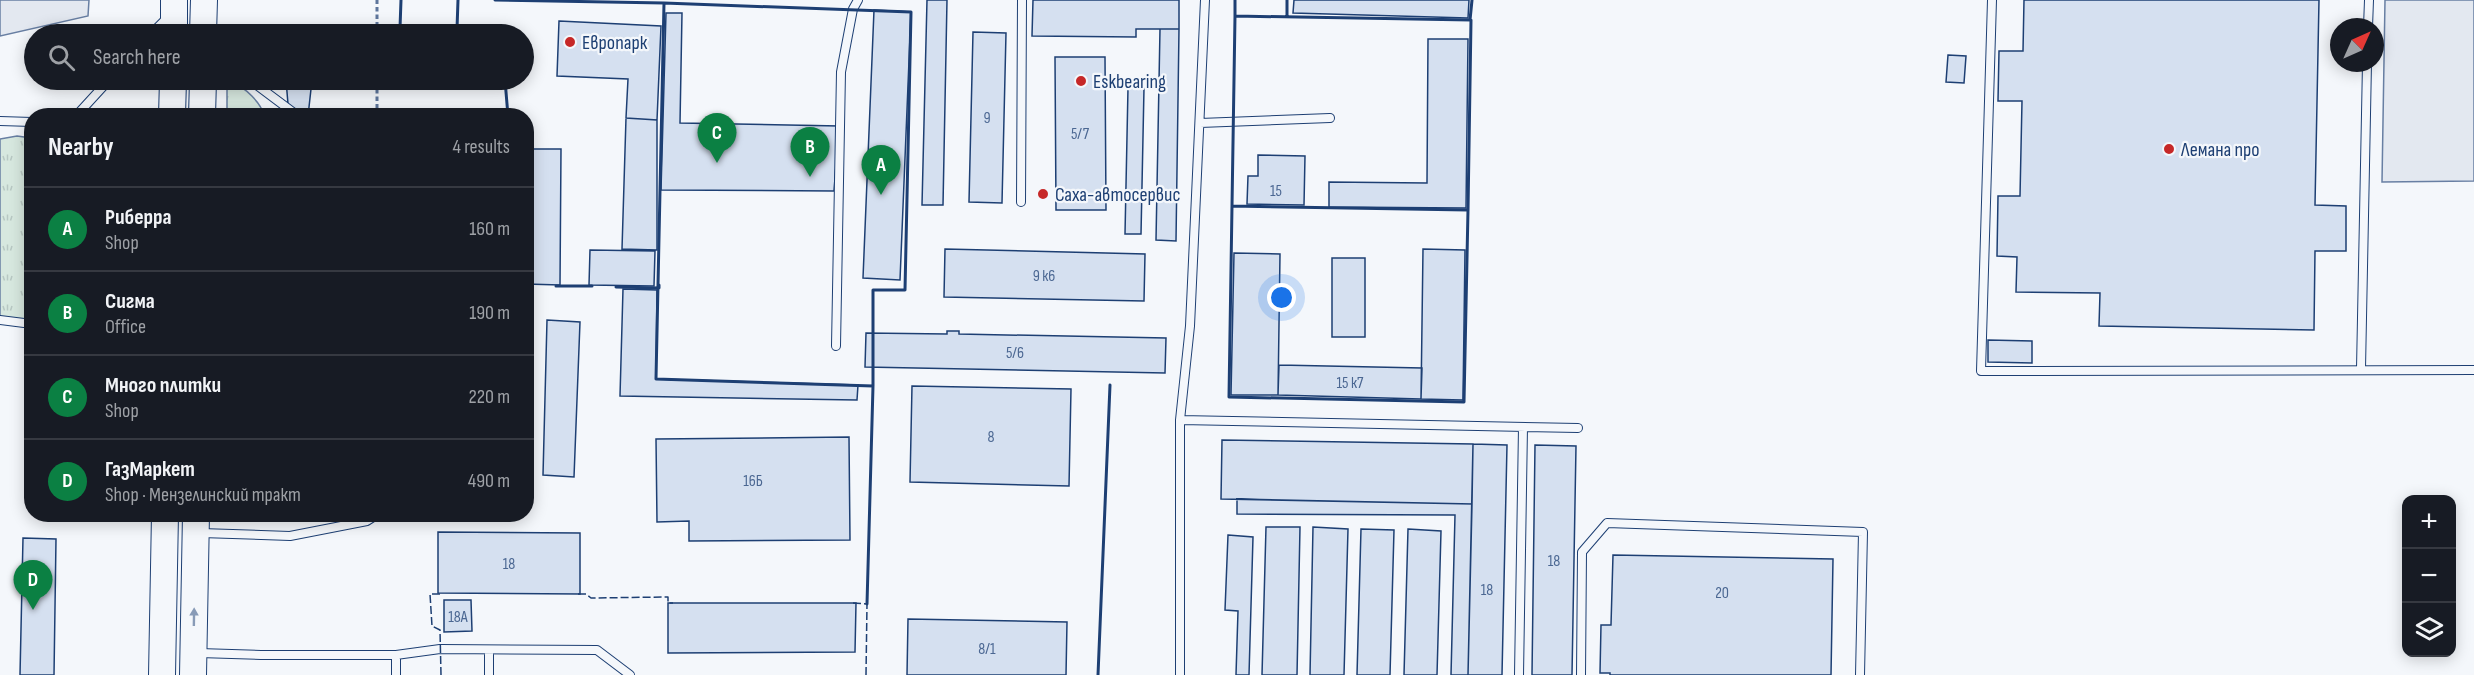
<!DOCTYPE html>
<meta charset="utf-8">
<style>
:root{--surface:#171b24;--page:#20242c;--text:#f1f3f6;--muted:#9ea1a6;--line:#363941;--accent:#0b8043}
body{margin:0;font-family:"Sofia Sans Condensed",sans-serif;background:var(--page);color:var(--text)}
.controls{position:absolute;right:18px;bottom:18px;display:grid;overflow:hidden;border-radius:12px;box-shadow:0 3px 15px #0003}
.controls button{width:54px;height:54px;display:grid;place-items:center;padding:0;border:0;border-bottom:2px solid var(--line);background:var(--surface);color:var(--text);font:30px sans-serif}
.compass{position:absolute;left:2330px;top:18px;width:54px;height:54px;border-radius:50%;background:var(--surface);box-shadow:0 3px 15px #0003;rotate:45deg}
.you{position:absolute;left:1282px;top:298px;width:21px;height:21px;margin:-15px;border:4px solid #fff;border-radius:50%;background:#1a73e8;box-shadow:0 0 0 9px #1a73e833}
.badge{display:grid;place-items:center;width:39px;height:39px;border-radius:50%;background:var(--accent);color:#fff;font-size:20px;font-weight:700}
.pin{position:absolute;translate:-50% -50px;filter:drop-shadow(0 2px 3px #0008)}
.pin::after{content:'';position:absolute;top:32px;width:21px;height:18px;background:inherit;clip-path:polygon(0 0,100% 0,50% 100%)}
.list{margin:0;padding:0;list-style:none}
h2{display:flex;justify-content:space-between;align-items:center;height:78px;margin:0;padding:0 24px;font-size:26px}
h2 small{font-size:20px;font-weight:400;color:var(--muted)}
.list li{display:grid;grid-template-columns:39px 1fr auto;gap:18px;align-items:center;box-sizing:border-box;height:84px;padding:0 24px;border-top:2px solid var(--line)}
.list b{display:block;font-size:22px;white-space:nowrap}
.list p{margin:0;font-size:20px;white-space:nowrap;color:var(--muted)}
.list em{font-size:20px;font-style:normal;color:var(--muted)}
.icon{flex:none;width:33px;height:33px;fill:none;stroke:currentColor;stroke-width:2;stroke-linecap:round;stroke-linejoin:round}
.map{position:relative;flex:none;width:2474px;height:675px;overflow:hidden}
.search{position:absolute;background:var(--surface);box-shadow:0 3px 15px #0003;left:24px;top:24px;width:510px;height:66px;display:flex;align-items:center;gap:15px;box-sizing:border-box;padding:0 21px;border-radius:33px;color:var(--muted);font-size:22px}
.panel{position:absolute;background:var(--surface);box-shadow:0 3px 15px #0003;left:24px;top:108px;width:510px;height:414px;border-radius:24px}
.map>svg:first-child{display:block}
</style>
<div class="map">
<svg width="2474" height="675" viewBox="0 0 2474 675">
<defs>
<pattern id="grass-tufts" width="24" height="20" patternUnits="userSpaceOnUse" patternTransform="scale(1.5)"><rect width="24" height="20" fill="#d7e8df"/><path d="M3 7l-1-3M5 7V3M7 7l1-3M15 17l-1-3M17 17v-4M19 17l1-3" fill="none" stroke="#b8c8c3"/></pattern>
</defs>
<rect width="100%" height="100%" fill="#f4f7fb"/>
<path fill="url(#grass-tufts)" stroke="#687fa3" stroke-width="1.5" d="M233 83C245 87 261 103 264 115H227V87Z
M17 136 31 138V321L0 317V139Z"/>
<path fill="#e3e8f0" stroke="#687fa3" stroke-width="1.5" d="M0 0H89L88 16 0 36Z
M2385 0H2474V181L2382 182Z"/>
<path fill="#d5e0f0" stroke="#1d3f73" stroke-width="1.5" d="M927 0H947L943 205H922Z
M1033 0H1179V29H1136V37L1032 36Z
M1294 0H1469L1468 18 1293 13Z
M2024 0H2319L2315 205 2346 206V251H2315L2314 330 2099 326 2100 293 2016 292 2017 257 1997 256 1998 196H2020L2022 101H1998L1999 51H2023Z
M874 10 911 12 900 280 863 278Z
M666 13H682L680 123 839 126 834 191 661 190Z
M559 21 661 26 657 120 626 118 628 79 557 76Z
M1160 29H1179L1176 241 1156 240Z
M973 32 1006 33 1002 203 969 202Z
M1428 39H1468L1466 208 1329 207V182L1427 183Z
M1948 55 1966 56 1964 83 1946 82Z
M1055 57H1105L1106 210H1056Z
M286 80H312L308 116H289Z
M1128 88H1144L1141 234H1125Z
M626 118 657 120V250L622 249Z
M526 149H561L560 285 526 284Z
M1258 155 1305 156 1304 205 1247 204 1248 176H1258Z
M945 249 1145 254 1144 301 944 297Z
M1423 249 1465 250 1463 400 1421 399Z
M590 250 655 251 654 286 589 285Z
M1234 253 1280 254 1278 395H1231Z
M1332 258H1365V337H1332Z
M623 289 657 290 656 379 858 385 857 400 620 396Z
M547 320 580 322 574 477 543 475Z
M947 331H959V334L1166 338 1165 373 865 367 866 333 947 334Z
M1988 340 2032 341V363L1988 362Z
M1279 365 1422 368 1421 399 1278 395Z
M912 386 1071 389 1069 486 910 482Z
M849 437 850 540 689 541V521L657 522 656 439Z
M1222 440 1473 444 1472 504 1221 499Z
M1473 444 1507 445 1502 675H1468Z
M1535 445 1576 446 1572 675H1532Z
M1237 499 1472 504 1468 675H1451L1455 515 1237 514Z
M1266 527H1300L1297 675H1262Z
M1313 527 1348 529 1344 675H1310Z
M1361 529 1394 530 1390 675H1357Z
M1408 529 1441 531 1437 675H1404Z
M438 532 580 533V594L438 593Z
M1228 535 1253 537 1249 675H1236L1238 611 1225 610Z
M23 538 56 539 54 675H20Z
M1613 555 1833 559 1831 675H1610V673H1600L1601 625H1611Z
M444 600H471L472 631 444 632Z
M668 603H856L855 652 668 653Z
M908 619 1067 622 1066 675H907Z"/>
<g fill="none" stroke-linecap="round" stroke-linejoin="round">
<g stroke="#1d3f73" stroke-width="10">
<path id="service" d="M1992 0 1981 371 2474 370
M2368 27 2369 0
M151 34 167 18
M250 80 298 116
M76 116 109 80
M0 121 32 122
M1200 123 1330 118
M1021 202 1022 0
M0 320 32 324
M836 346 841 72 853 9 858 0
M2361 369 2367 63
M1180 420 1578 428
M201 533 290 536 367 521 378 514
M199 653 261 655H396V675
M396 655 440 649 597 650 630 675
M489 675V650
M1180 675V420L1190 326 1205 0
M1519 675 1523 427
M1581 675 1582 552 1607 523 1863 532 1860 675"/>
</g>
<g stroke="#1d3f73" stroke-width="28">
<path id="primary" d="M174 34V0
M203 34 204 0
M172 116 173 80
M202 116 203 80
M162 675 165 514
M193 675 196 514"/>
</g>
<path stroke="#5e769c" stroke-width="3" stroke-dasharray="4.5 3" stroke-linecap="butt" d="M377 34V0
M377 116V80"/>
<use href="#service" stroke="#f4f7fb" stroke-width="8"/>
<use href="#primary" stroke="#f4f7fb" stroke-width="26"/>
<path stroke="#1d3f73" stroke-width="1.5" stroke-dasharray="8 3" stroke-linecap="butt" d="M578 594H586L591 598 668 597V603H673
M853 603 867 604 866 675
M441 675 440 630 432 626 430 594H443"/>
<path stroke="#1d3f73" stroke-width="3" d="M401 0 400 28 457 29
M458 0 457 29 500 30 501 34
M495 0 664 3
M1235 0V16
M1287 0V17
M664 3 911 12 905 290H873V386L656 379Z
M1235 16 1471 20 1468 210 1232 206Z
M1470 20 1472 0
M505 80 508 116
M1232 206 1468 210 1464 402 1229 397Z
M556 286H592
M616 287 659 288V285
M867 604 873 386
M1098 675 1110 385"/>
</g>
<defs><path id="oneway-solid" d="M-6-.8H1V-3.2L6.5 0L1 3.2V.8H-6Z" transform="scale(1.5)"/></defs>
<use fill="#889bb7" href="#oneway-solid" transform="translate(194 617) rotate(-89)"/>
<g fill="#c62828" stroke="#f4f7fb" stroke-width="2">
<circle cx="570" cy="42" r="6"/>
<circle cx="1081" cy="81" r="6"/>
<circle cx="2169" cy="149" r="6"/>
<circle cx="1043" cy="194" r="6"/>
</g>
<g text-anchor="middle" stroke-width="4.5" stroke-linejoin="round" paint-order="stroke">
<g font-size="16" fill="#4b6792">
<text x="987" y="123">9</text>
<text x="1080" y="139">5/7</text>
<text x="1276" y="196">15</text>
<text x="1044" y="281">9 к6</text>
<text x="1015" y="358">5/6</text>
<text x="1350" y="388">15 к7</text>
<text x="991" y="442">8</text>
<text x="753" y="486">16Б</text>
<text x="1554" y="566">18</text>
<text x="509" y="569">18</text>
<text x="1487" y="595">18</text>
<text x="1722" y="598">20</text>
<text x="458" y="622">18А</text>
<text x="987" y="654">8/1</text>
</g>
<g font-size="20" fill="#1d3f73" stroke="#f4f7fb" text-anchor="start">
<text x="582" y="49">Европарк</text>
<text x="1093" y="88">Eskbearing</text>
<text x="2181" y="156">Лемана про</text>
<text x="1055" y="201">Саха-автосервис</text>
</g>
</g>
</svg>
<div class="controls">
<button>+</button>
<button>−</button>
<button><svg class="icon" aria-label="layers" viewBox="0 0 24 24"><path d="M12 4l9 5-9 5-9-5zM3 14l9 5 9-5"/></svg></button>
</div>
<svg class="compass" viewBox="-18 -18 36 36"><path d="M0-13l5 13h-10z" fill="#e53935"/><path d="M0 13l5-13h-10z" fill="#9ea1a6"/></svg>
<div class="you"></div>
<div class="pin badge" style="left:881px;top:195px">A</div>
<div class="pin badge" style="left:810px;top:177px">B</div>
<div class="pin badge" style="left:717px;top:163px">C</div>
<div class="pin badge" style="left:33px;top:610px">D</div>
<div class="search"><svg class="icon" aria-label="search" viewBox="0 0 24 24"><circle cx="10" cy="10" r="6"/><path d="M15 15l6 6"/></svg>Search here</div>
<section class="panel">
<h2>Nearby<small>4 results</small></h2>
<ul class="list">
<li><span class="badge">A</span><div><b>Риберра</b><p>Shop</p></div><em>160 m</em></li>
<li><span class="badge">B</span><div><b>Сигма</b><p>Office</p></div><em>190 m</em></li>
<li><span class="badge">C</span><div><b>Много плитки</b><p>Shop</p></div><em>220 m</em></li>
<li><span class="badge">D</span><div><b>ГазМаркет</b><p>Shop · Мензелинский тракт</p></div><em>490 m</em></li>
</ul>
</section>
</div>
